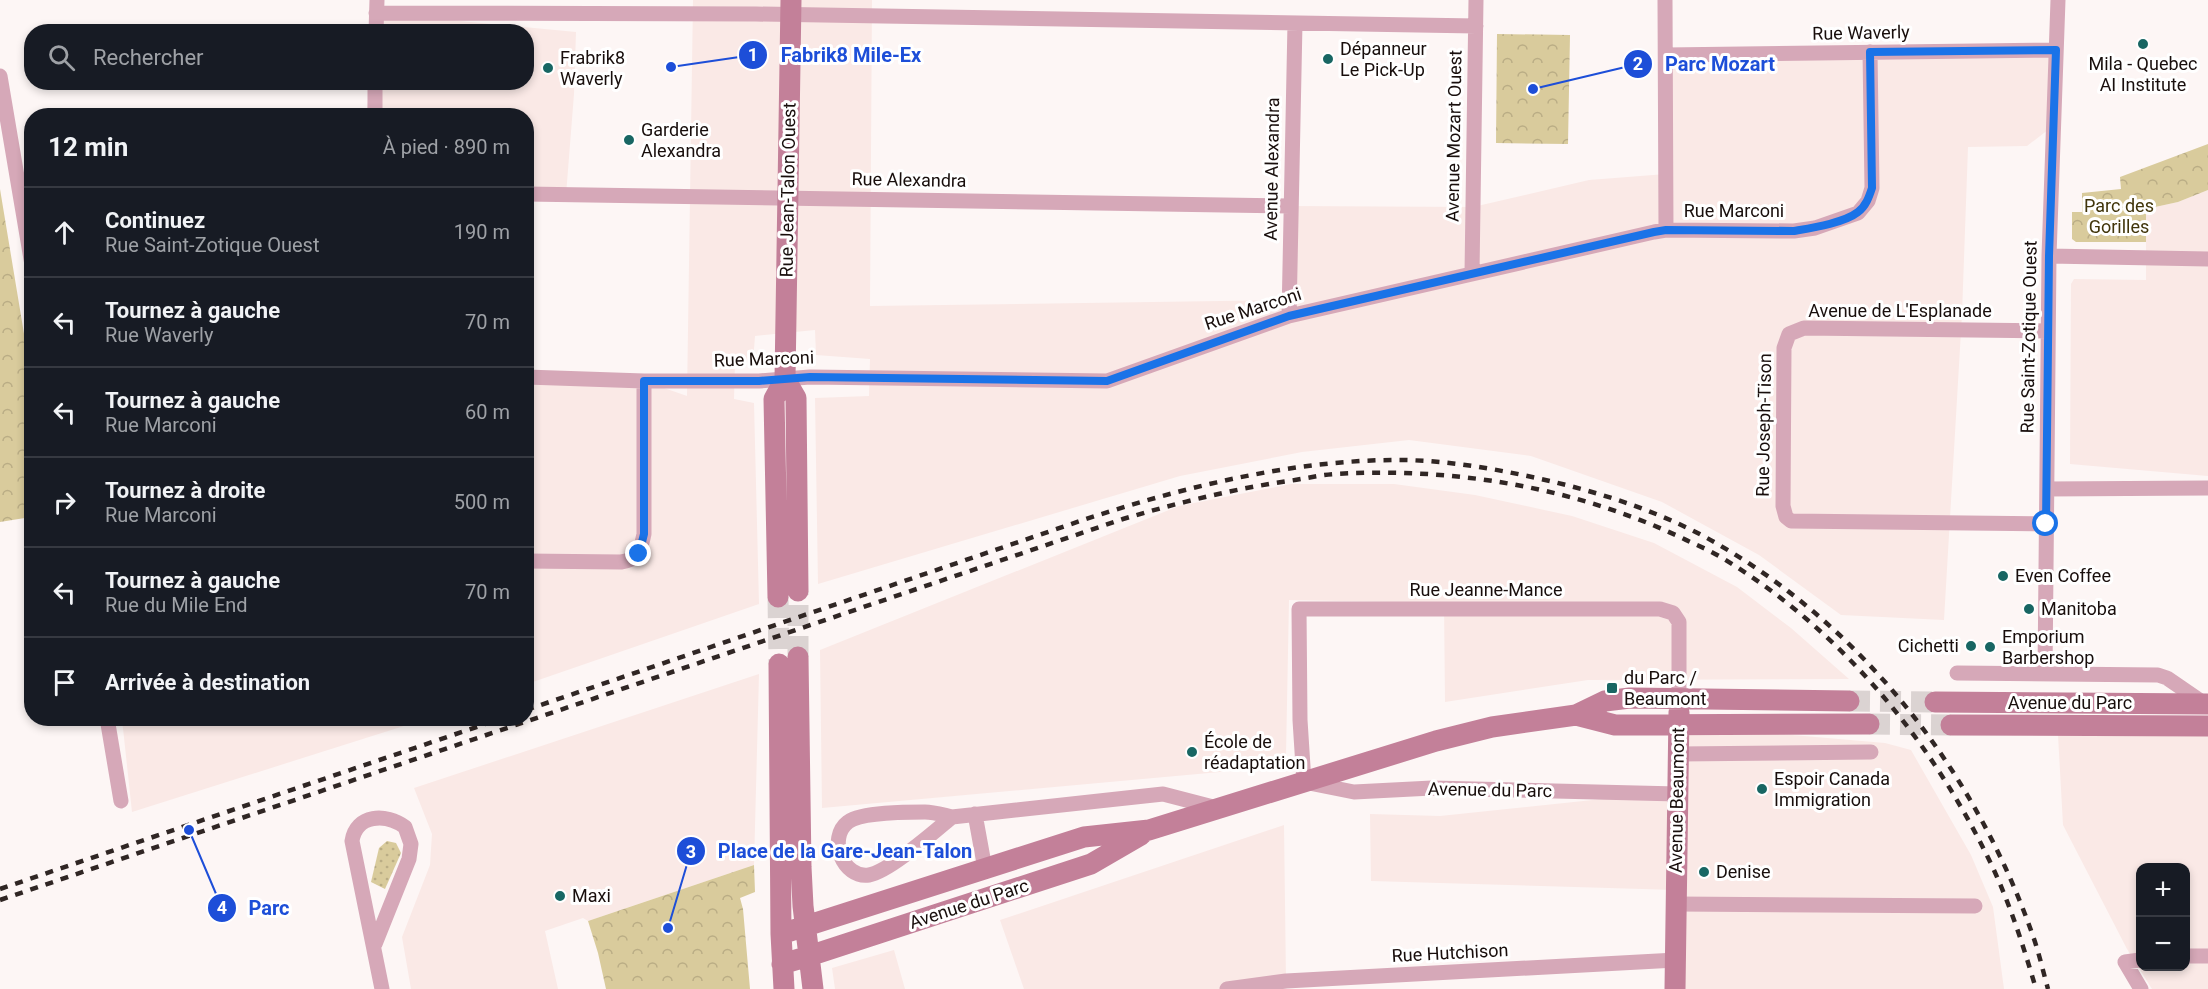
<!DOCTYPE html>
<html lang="fr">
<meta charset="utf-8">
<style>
:root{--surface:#171b24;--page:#242831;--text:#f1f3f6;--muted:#9ea1a6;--line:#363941}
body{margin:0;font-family:Roboto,sans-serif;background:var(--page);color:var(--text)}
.controls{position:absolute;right:18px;bottom:18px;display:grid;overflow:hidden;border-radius:12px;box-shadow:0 3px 9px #0003}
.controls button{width:54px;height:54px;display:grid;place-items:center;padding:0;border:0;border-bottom:2px solid var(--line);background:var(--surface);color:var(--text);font:30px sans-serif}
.stop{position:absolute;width:18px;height:18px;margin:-14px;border:4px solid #1a73e8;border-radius:50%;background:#fff}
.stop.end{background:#1a73e8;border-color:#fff;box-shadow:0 2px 6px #0008}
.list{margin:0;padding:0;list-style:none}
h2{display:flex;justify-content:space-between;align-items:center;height:78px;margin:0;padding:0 24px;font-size:26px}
h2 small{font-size:20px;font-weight:400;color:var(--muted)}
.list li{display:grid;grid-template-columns:39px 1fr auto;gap:18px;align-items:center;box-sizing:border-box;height:90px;padding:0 24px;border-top:2px solid var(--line)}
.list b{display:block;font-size:22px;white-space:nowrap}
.list p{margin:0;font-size:20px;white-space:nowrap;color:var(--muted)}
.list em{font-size:20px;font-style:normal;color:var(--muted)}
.icon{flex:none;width:33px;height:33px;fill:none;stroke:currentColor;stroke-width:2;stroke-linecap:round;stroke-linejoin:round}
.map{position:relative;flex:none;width:2208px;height:989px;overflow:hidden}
.search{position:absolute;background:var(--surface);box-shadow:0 3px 9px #0003;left:24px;top:24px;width:510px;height:66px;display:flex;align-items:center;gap:15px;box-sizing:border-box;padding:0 21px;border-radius:24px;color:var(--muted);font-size:22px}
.panel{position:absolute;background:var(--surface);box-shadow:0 3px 9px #0003;left:24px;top:108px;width:510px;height:618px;border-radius:24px}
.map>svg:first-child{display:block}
</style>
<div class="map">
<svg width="2208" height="989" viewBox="0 0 2208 989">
<defs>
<pattern id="grass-dots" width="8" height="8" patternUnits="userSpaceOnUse" patternTransform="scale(1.5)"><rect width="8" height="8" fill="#d9cb9c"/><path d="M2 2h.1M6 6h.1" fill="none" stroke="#baad85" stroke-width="1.8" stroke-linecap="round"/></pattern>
<pattern id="park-crowns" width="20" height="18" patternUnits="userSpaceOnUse" patternTransform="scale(1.5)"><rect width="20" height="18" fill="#d9cb9c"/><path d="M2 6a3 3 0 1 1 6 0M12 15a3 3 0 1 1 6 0" fill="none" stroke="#baad85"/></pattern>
</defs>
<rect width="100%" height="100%" fill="#fdf6f5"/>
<path fill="#fae9e6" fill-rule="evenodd" d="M693 0H872L870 306 1289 300 1291 206 1473 207 1589 180 1666 174V55L2056 50 2053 126 2027 146 1968 147 1962 314 1944 620 1841 615 1759 555 1662 502 1531 456 1409 440 1302 452 1180 476 818 584 815 398 869 396 870 359 816 355 815 330 755 336 753 362H735L734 399 754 403 759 604 527 684V377L644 381 687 396Z
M376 13 576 32 574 94 566 195 527 194 526 116H366L370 83 526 82V32L375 31Z
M2208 190V476L2070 464 2071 284 2074 279 2146 280V209L2178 202Z
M1291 484H1394L1475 495 1572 516 1654 543 1737 587 1791 628 1849 679 1588 680 1445 702 1444 603 1289 600 1286 755 1280 760 1231 771 822 808 820 650 1179 506Z
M759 674 754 865 588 921 583 918 545 931 558 989H411L402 937 430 865 432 834 414 788Z
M122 719V718L426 719 132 812Z
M2208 724V989H2152L2127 949 2063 825 2058 735ZM2140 868H2186V966H2140Z
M1678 725 1885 743 1911 750 1971 855 1993 907 2004 989H1677L1676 890 1371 881 1370 814 1440 816 1659 793 1677 794Z
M1284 825 1286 981 1227 989H1024L1000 920Z
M894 950 905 989H835L832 968Z"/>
<path fill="url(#grass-dots)" d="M387 841 396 843 401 853 385 889 371 882 379 848Z"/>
<path fill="url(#park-crowns)" d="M1497 34 1570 35 1568 144 1496 143Z
M2208 144V190L2178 202 2146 209V242H2076L2072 239V212H2082V193L2121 189 2120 177Z
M0 189 31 376V517L0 522Z
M754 865 755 892 740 898 743 909 750 989H606L598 953 588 921Z"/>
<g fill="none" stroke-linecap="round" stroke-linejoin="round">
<path stroke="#dbd3d2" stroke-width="21" stroke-dasharray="21 10" stroke-linecap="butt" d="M778 597 779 664
M798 657V591
M1849 701 1935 702
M1869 724 1951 725"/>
<path stroke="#d6a8b8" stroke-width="15" d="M1665 0 1666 230
M376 13 756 14 1476 26
M376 32 377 0
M1666 55 2056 50
M0 76 32 265
M375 116V82
M526 194 1291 206
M2049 256 2208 259
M1472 273 1476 0
M1289 316 1295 23
M526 377 644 381H759L810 377 1107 381 1289 316 1654 232 1666 230 1794 231 1815 228 1858 213 1868 201 1872 188 1870 52
M2047 489 2208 488
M2046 524 1791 521 1786 517 1783 506 1784 348 1789 334 1804 328 2047 331
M526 561 621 562C640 559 640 551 644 534V381
M1957 673 2158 675 2167 678 2205 704
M2045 674 2049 256 2058 0
M107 718 121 801
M1679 754 1871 752
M1678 794 1432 788 1354 792 1304 782 1300 720 1299 609H1660L1673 613 1679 622V700
M975 814 985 869
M952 817C935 831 889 872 869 875 843 879 827 838 848 822 862 812 907 812 925 812 934 812 943 815 952 817L1163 794 1217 808
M1676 904 1975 906
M375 944 409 859 411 844 405 827C386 813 356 814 352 841L382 989
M2186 956H2208
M2140 960 2125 962 2141 989
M1227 989 1286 981 1676 960"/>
<path stroke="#c38099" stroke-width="21" d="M785 379 796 398 798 591
M778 597 774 399 785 379 791 0
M798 657 801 867 803 906 813 989
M779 664 781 934 784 989
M1935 702 2208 704
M1576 715 1615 725 1869 724
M1951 725 2208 726
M781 934 1084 837 1149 830 1436 741 1492 727 1576 715 1605 701 1630 698 1849 701
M782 964 809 956 1091 864 1141 835
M1675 989 1679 712"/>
<path stroke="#302624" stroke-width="4.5" stroke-dasharray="8 8" stroke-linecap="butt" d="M526 710 1086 519C1188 486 1296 459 1404 460 1453 461 1502 470 1550 481 1609 495 1669 515 1721 546 1868 632 1977 776 2033 936 2039 953 2043 971 2048 989
M0 889 503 718
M0 900 1123 519C1177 503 1233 489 1288 481 1304 479 1319 475 1335 474 1454 467 1574 487 1682 538 1694 544 1707 549 1719 556 1840 628 1933 741 1993 868 2011 907 2024 948 2036 989"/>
</g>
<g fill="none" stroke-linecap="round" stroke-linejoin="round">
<path stroke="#1a73e8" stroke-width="8" d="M639 554 644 534V381H759L810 377 1107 381 1289 316 1654 232 1666 230 1794 231C1811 228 1844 223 1858 212 1866 206 1869 197 1872 188L1870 52 2056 50 2049 256 2046 524"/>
</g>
<g fill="#186663" stroke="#fff" stroke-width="2">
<circle cx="2143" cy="44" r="6"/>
<circle cx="1328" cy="59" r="6"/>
<circle cx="548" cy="68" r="6"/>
<circle cx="629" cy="140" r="6"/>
<circle cx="2003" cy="576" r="6"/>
<circle cx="2029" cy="609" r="6"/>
<circle cx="1971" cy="646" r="6"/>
<circle cx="1990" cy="647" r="6"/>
<rect x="1606" y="682" width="12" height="12" rx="3"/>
<circle cx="1192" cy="752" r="6"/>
<circle cx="1762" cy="789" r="6"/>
<circle cx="1704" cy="872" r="6"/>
<circle cx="560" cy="896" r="6"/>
</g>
<g text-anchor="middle" stroke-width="6" stroke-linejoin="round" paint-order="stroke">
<g font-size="18" fill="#180e0c" stroke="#fff">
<text transform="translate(1861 33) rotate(-1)" y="6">Rue Waverly</text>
<text transform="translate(1454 136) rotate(-89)" y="6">Avenue Mozart Ouest</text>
<text transform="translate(1272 169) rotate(-89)" y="6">Avenue Alexandra</text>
<text transform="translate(909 180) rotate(1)" y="6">Rue Alexandra</text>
<text transform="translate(788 190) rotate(-89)" y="6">Rue Jean-Talon Ouest</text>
<text x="1734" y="217">Rue Marconi</text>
<text transform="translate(1253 309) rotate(-18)" y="6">Rue Marconi</text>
<text x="1900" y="317">Avenue de L'Esplanade</text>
<text transform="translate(2029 337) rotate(-89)" y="6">Rue Saint-Zotique Ouest</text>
<text transform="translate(764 359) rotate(-2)" y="6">Rue Marconi</text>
<text transform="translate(1764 425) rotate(-89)" y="6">Rue Joseph-Tison</text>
<text x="1486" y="596">Rue Jeanne-Mance</text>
<text x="2070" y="709">Avenue du Parc</text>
<text transform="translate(1490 790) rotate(1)" y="6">Avenue du Parc</text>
<text transform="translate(1677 800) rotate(-89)" y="6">Avenue Beaumont</text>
<text transform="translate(969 904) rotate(-18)" y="6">Avenue du Parc</text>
<text transform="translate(1450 953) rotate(-3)" y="6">Rue Hutchison</text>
</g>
<g font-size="18" fill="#180e0c" stroke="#fff" text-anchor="start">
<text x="1340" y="55">Dépanneur<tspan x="1340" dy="21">Le Pick-Up</tspan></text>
<text x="560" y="64">Frabrik8<tspan x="560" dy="21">Waverly</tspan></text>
<text x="2143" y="70" text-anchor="middle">Mila - Quebec<tspan x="2143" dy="21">AI Institute</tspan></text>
<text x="641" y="136">Garderie<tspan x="641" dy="21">Alexandra</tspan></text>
<text x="2015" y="582">Even Coffee</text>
<text x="2041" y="615">Manitoba</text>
<text x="2002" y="643">Emporium<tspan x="2002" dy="21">Barbershop</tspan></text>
<text x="1959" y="652" text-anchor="end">Cichetti</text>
<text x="1624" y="684">du Parc /<tspan x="1624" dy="21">Beaumont</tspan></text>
<text x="1204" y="748">École de<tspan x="1204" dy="21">réadaptation</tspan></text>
<text x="1774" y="785">Espoir Canada<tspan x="1774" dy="21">Immigration</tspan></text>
<text x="1716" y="878">Denise</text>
<text x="572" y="902">Maxi</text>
</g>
<g font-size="18" fill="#41350b" stroke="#fff">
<text x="2119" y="212">Parc des<tspan x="2119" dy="21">Gorilles</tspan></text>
</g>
</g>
<path fill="none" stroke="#1d4ed8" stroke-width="2" d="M671 67L753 55M1533 89L1638 64M668 928L691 851M189 830L222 908"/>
<g fill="#1d4ed8" stroke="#fff" stroke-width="2">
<circle cx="671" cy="67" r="6"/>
<circle cx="1533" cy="89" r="6"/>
<circle cx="668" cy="928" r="6"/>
<circle cx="189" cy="830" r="6"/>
<circle cx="753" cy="55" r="15"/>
<circle cx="1638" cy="64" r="15"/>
<circle cx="691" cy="851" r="15"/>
<circle cx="222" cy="908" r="15"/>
</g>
<g font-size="18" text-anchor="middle" font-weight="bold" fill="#fff">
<text x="753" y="61">1</text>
<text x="1638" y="70">2</text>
<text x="691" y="858">3</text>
<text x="222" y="914">4</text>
</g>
<g font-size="20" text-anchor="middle" font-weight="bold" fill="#1d4ed8" stroke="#fff" stroke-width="6" stroke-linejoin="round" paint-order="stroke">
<text x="851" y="62">Fabrik8 Mile-Ex</text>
<text x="1720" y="71">Parc Mozart</text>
<text x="845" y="858">Place de la Gare-Jean-Talon</text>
<text x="269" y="915">Parc</text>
</g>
</svg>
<div class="controls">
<button>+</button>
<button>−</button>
</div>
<div class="stop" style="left:2046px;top:524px"></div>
<div class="stop end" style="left:639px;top:554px"></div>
<div class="search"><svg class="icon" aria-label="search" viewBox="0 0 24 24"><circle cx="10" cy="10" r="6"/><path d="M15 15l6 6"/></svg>Rechercher</div>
<section class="panel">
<h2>12 min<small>À pied · 890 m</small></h2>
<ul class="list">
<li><svg class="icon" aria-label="ahead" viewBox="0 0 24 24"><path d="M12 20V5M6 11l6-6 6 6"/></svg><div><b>Continuez</b><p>Rue Saint-Zotique Ouest</p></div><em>190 m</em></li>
<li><svg class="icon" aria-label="left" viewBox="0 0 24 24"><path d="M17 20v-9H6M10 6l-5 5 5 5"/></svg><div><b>Tournez à gauche</b><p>Rue Waverly</p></div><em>70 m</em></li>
<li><svg class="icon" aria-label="left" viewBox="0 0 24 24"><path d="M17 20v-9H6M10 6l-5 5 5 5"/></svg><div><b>Tournez à gauche</b><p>Rue Marconi</p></div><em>60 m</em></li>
<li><svg class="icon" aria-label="right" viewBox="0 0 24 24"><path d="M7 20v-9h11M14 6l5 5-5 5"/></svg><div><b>Tournez à droite</b><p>Rue Marconi</p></div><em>500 m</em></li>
<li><svg class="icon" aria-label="left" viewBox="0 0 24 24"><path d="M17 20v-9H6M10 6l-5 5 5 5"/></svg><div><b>Tournez à gauche</b><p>Rue du Mile End</p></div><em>70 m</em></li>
<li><svg class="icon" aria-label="arrive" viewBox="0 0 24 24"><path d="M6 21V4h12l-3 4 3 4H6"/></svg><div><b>Arrivée à destination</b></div></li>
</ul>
</section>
</div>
